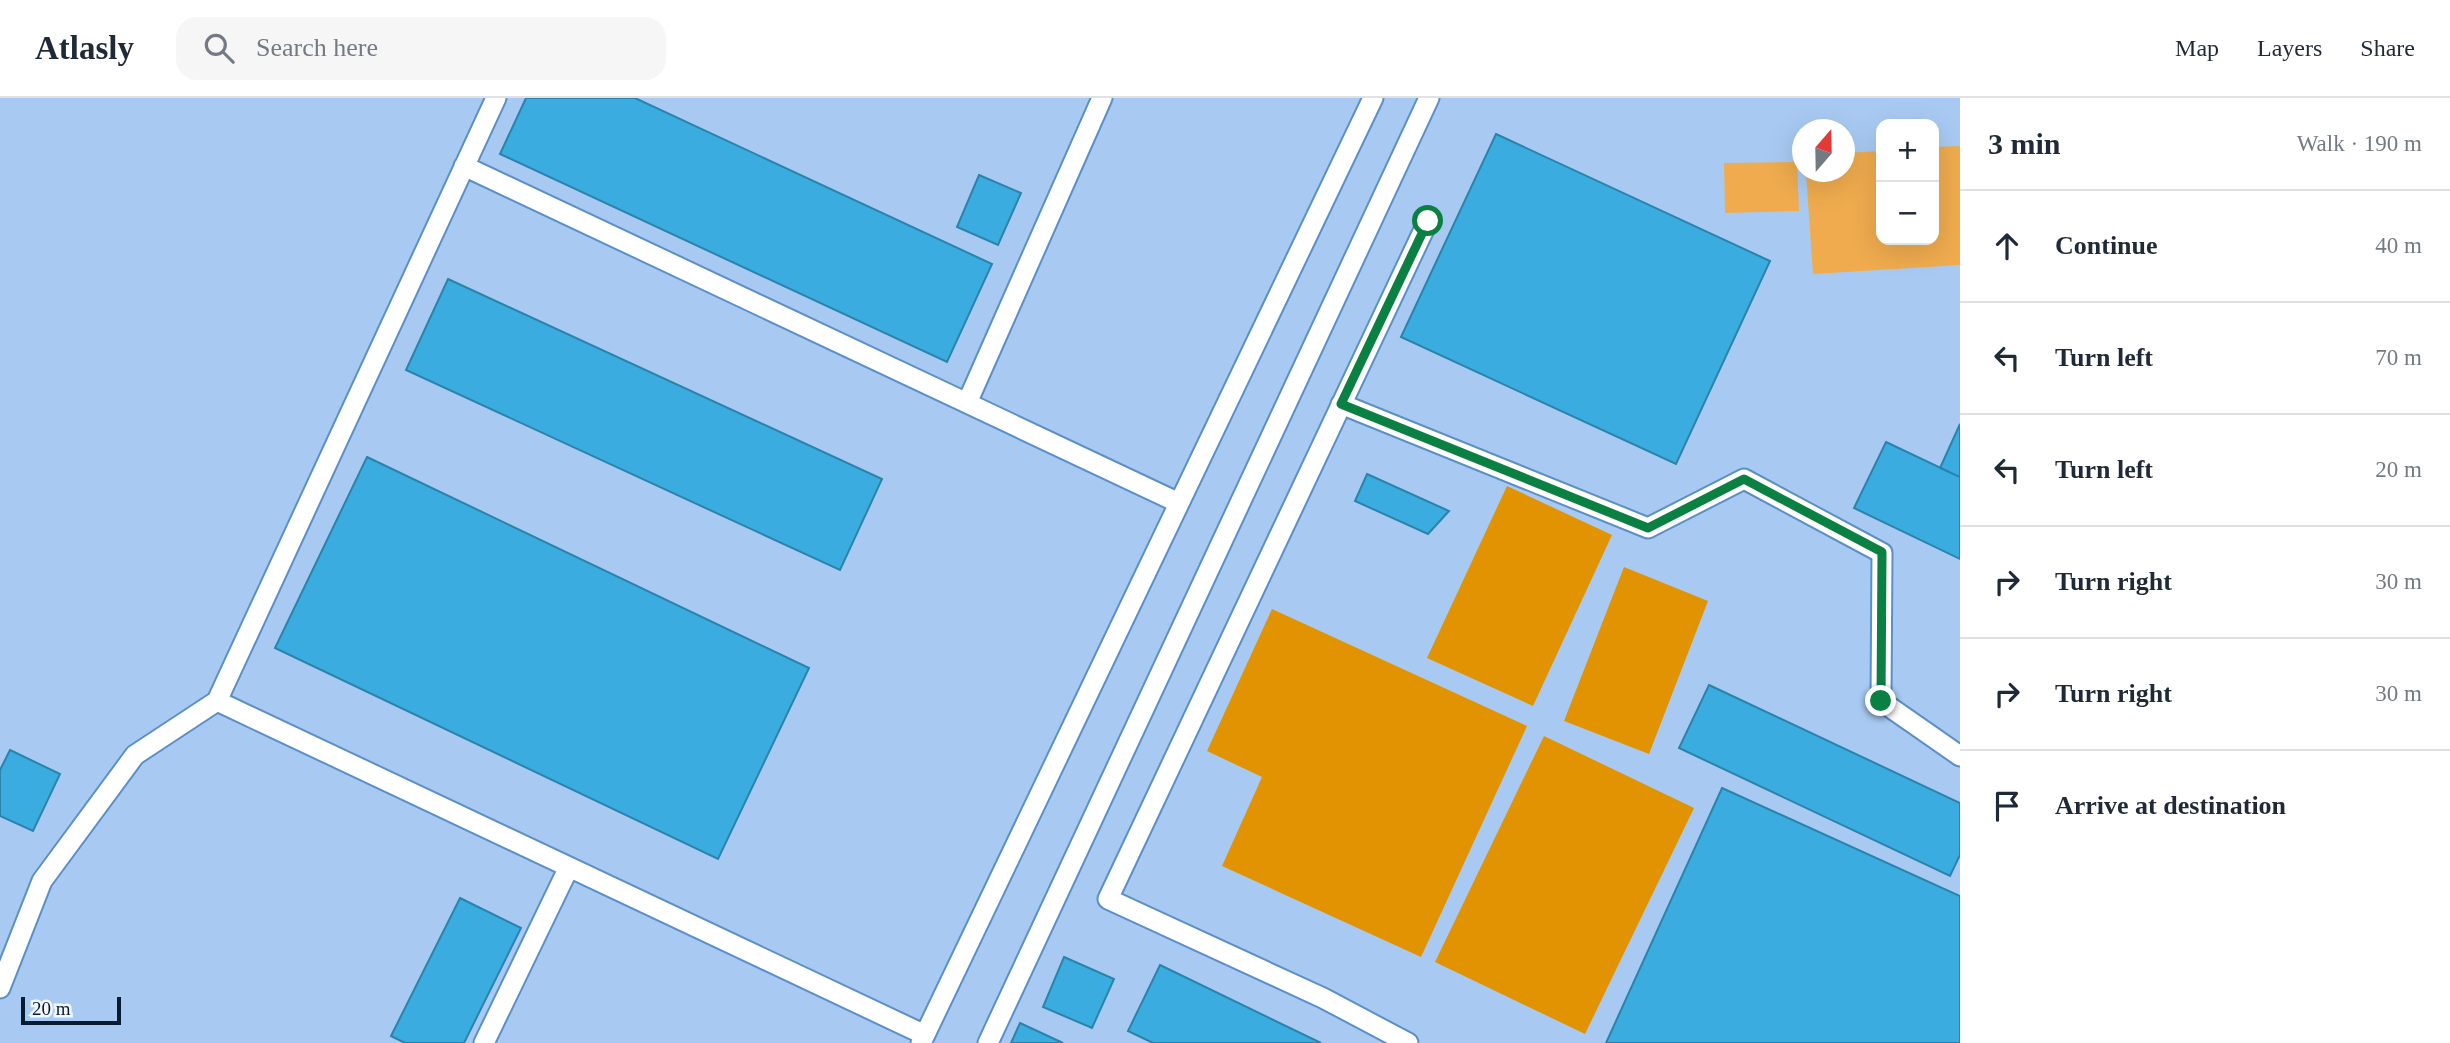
<!DOCTYPE html>
<meta charset="utf-8">
<style>
:root{--surface:#fff;--page:#f6f6f7;--text:#1f2937;--muted:#747a83;--line:#e0e1e3}
body{margin:0;font-family:"Times New Roman",serif;background:var(--page);color:var(--text)}
.controls{position:absolute;right:21px;top:21px;display:grid;overflow:hidden;border-radius:14px;box-shadow:0 7px 28px #0002}
.controls button{width:63px;height:63px;display:grid;place-items:center;padding:0;border:0;border-bottom:2px solid var(--line);background:var(--surface);color:var(--text);font:35px sans-serif}
.compass{position:absolute;left:1792px;top:21px;width:63px;height:63px;border-radius:50%;background:var(--surface);box-shadow:0 7px 28px #0002;rotate:20deg}
.scale{position:absolute;left:21px;bottom:18px;width:100px;box-sizing:border-box;padding-left:7px;border:4px solid #071c32;border-top:0;font-size:19px;line-height:24px;white-space:nowrap;color:#071c32;-webkit-text-stroke:5px #f1f7fd;paint-order:stroke}
.stop{position:absolute;width:21px;height:21px;margin:-16px;border:5px solid #0b8043;border-radius:50%;background:#fff}
.stop.end{background:#0b8043;border-color:#fff;box-shadow:0 2px 7px #0008}
.list{margin:0;padding:0;list-style:none}
h2{display:flex;justify-content:space-between;align-items:center;height:91px;margin:0;padding:0 28px;font-size:30px}
h2 small{font-size:23px;font-weight:400;color:var(--muted)}
.list li{display:grid;grid-template-columns:46px 1fr auto;gap:21px;align-items:center;box-sizing:border-box;height:112px;padding:0 28px;border-top:2px solid var(--line)}
.list b{display:block;font-size:26px;white-space:nowrap}
.list em{font-size:23px;font-style:normal;color:var(--muted)}
.icon{flex:none;width:38px;height:38px;fill:none;stroke:currentColor;stroke-width:2;stroke-linecap:round;stroke-linejoin:round}
.map{position:relative;flex:none;width:1960px;height:945px;overflow:hidden}
header{display:flex;align-items:center;gap:42px;box-sizing:border-box;height:98px;padding:0 35px;background:var(--surface);border-bottom:2px solid var(--line)}
header strong{font-size:33px}
nav{display:flex;gap:38px;margin-inline-start:auto;font-size:24px}
.search{width:490px;height:63px;background:var(--page);display:flex;align-items:center;gap:18px;box-sizing:border-box;padding:0 24px;border-radius:21px;color:var(--muted);font-size:26px}
main{display:flex}
aside{flex:1;background:var(--surface)}
.map>svg:first-child{display:block}
</style>
<header>
<strong>Atlasly</strong>
<div class="search"><svg class="icon" aria-label="search" viewBox="0 0 24 24"><circle cx="10" cy="10" r="6"/><path d="M15 15l6 6"/></svg>Search here</div>
<nav><a>Map</a><a>Layers</a><a>Share</a></nav>
</header>
<main>
<div class="map">
<svg width="1960" height="945" viewBox="0 0 1960 945">
<rect width="100%" height="100%" fill="#b9d8fd"/>
<path fill="#a8caf2" fill-rule="evenodd" d="M0 0H1960V945H0ZM1881 26H1934V142H1881ZM1802 32H1844V74H1802Z"/>
<path fill="#efab4e" d="M1960 48V167L1813 176 1806 74H1844L1845 55 1881 53V142H1934V49Z
M1797 64 1799 113 1725 115 1724 65Z"/>
<path fill="#e19302" d="M1507 388 1612 437 1533 608 1427 560Z
M1624 469 1708 503 1649 656 1564 623Z
M1272 511 1527 628 1421 859 1222 768 1262 679 1207 653Z
M1544 638 1694 710 1585 936 1435 864Z"/>
<path fill="#3bacdf" stroke="#2a83ab" stroke-width="2" d="M526 0H635L992 166 947 264 500 56Z
M1496 36 1770 163 1676 366 1401 239Z
M979 77 1021 95 998 147 957 129Z
M448 181 882 381 840 472 406 272Z
M1960 326V379L1940 370Z
M1886 344 1960 379V461L1854 410Z
M367 359 809 570 718 761 275 550Z
M1367 376 1449 413 1428 436 1355 403Z
M1709 587 1960 705V757L1950 778 1679 650Z
M10 652 60 676 33 733 0 718V672Z
M1722 690 1960 798V945H1606Z
M460 800 521 830 464 945H405L391 938Z
M1064 859 1114 881 1092 930 1043 909Z
M1160 867 1321 945H1153L1128 933Z
M1020 925 1063 945H1011Z"/>
<g fill="none" stroke-linecap="round" stroke-linejoin="round">
<g stroke="#5b8fc7" stroke-width="23">
<path id="lane" d="M496 0 217 603 925 937
M464 68 1179 405
M967 305 1102 0
M1341 306 1648 430 1744 381 1882 455 1881 603 1960 658
M0 890 42 783 135 657 217 603
M484 945 569 769
M921 945 1373 0
M988 945 1429 0
M1408 945 1323 900 1108 801 1428 123"/>
</g>
<use href="#lane" stroke="#fff" stroke-width="19"/>
</g>
<g fill="none" stroke-linecap="round" stroke-linejoin="round">
<path stroke="#0b8043" stroke-width="9" d="M1428 123 1341 306 1648 430 1744 381 1882 454 1881 603"/>
</g>
</svg>
<div class="controls">
<button>+</button>
<button>−</button>
</div>
<svg class="compass" viewBox="-18 -18 36 36"><path d="M0-13l5 13h-10z" fill="#e53935"/><path d="M0 13l5-13h-10z" fill="#747a83"/></svg>
<div class="scale">20 m</div>
<div class="stop" style="left:1428px;top:123px"></div>
<div class="stop end" style="left:1881px;top:603px"></div>
</div>
<aside>
<h2>3 min<small>Walk · 190 m</small></h2>
<ul class="list">
<li><svg class="icon" aria-label="ahead" viewBox="0 0 24 24"><path d="M12 20V5M6 11l6-6 6 6"/></svg><div><b>Continue</b></div><em>40 m</em></li>
<li><svg class="icon" aria-label="left" viewBox="0 0 24 24"><path d="M17 20v-9H6M10 6l-5 5 5 5"/></svg><div><b>Turn left</b></div><em>70 m</em></li>
<li><svg class="icon" aria-label="left" viewBox="0 0 24 24"><path d="M17 20v-9H6M10 6l-5 5 5 5"/></svg><div><b>Turn left</b></div><em>20 m</em></li>
<li><svg class="icon" aria-label="right" viewBox="0 0 24 24"><path d="M7 20v-9h11M14 6l5 5-5 5"/></svg><div><b>Turn right</b></div><em>30 m</em></li>
<li><svg class="icon" aria-label="right" viewBox="0 0 24 24"><path d="M7 20v-9h11M14 6l5 5-5 5"/></svg><div><b>Turn right</b></div><em>30 m</em></li>
<li><svg class="icon" aria-label="arrive" viewBox="0 0 24 24"><path d="M6 21V4h12l-3 4 3 4H6"/></svg><div><b>Arrive at destination</b></div></li>
</ul>
</aside>
</main>
